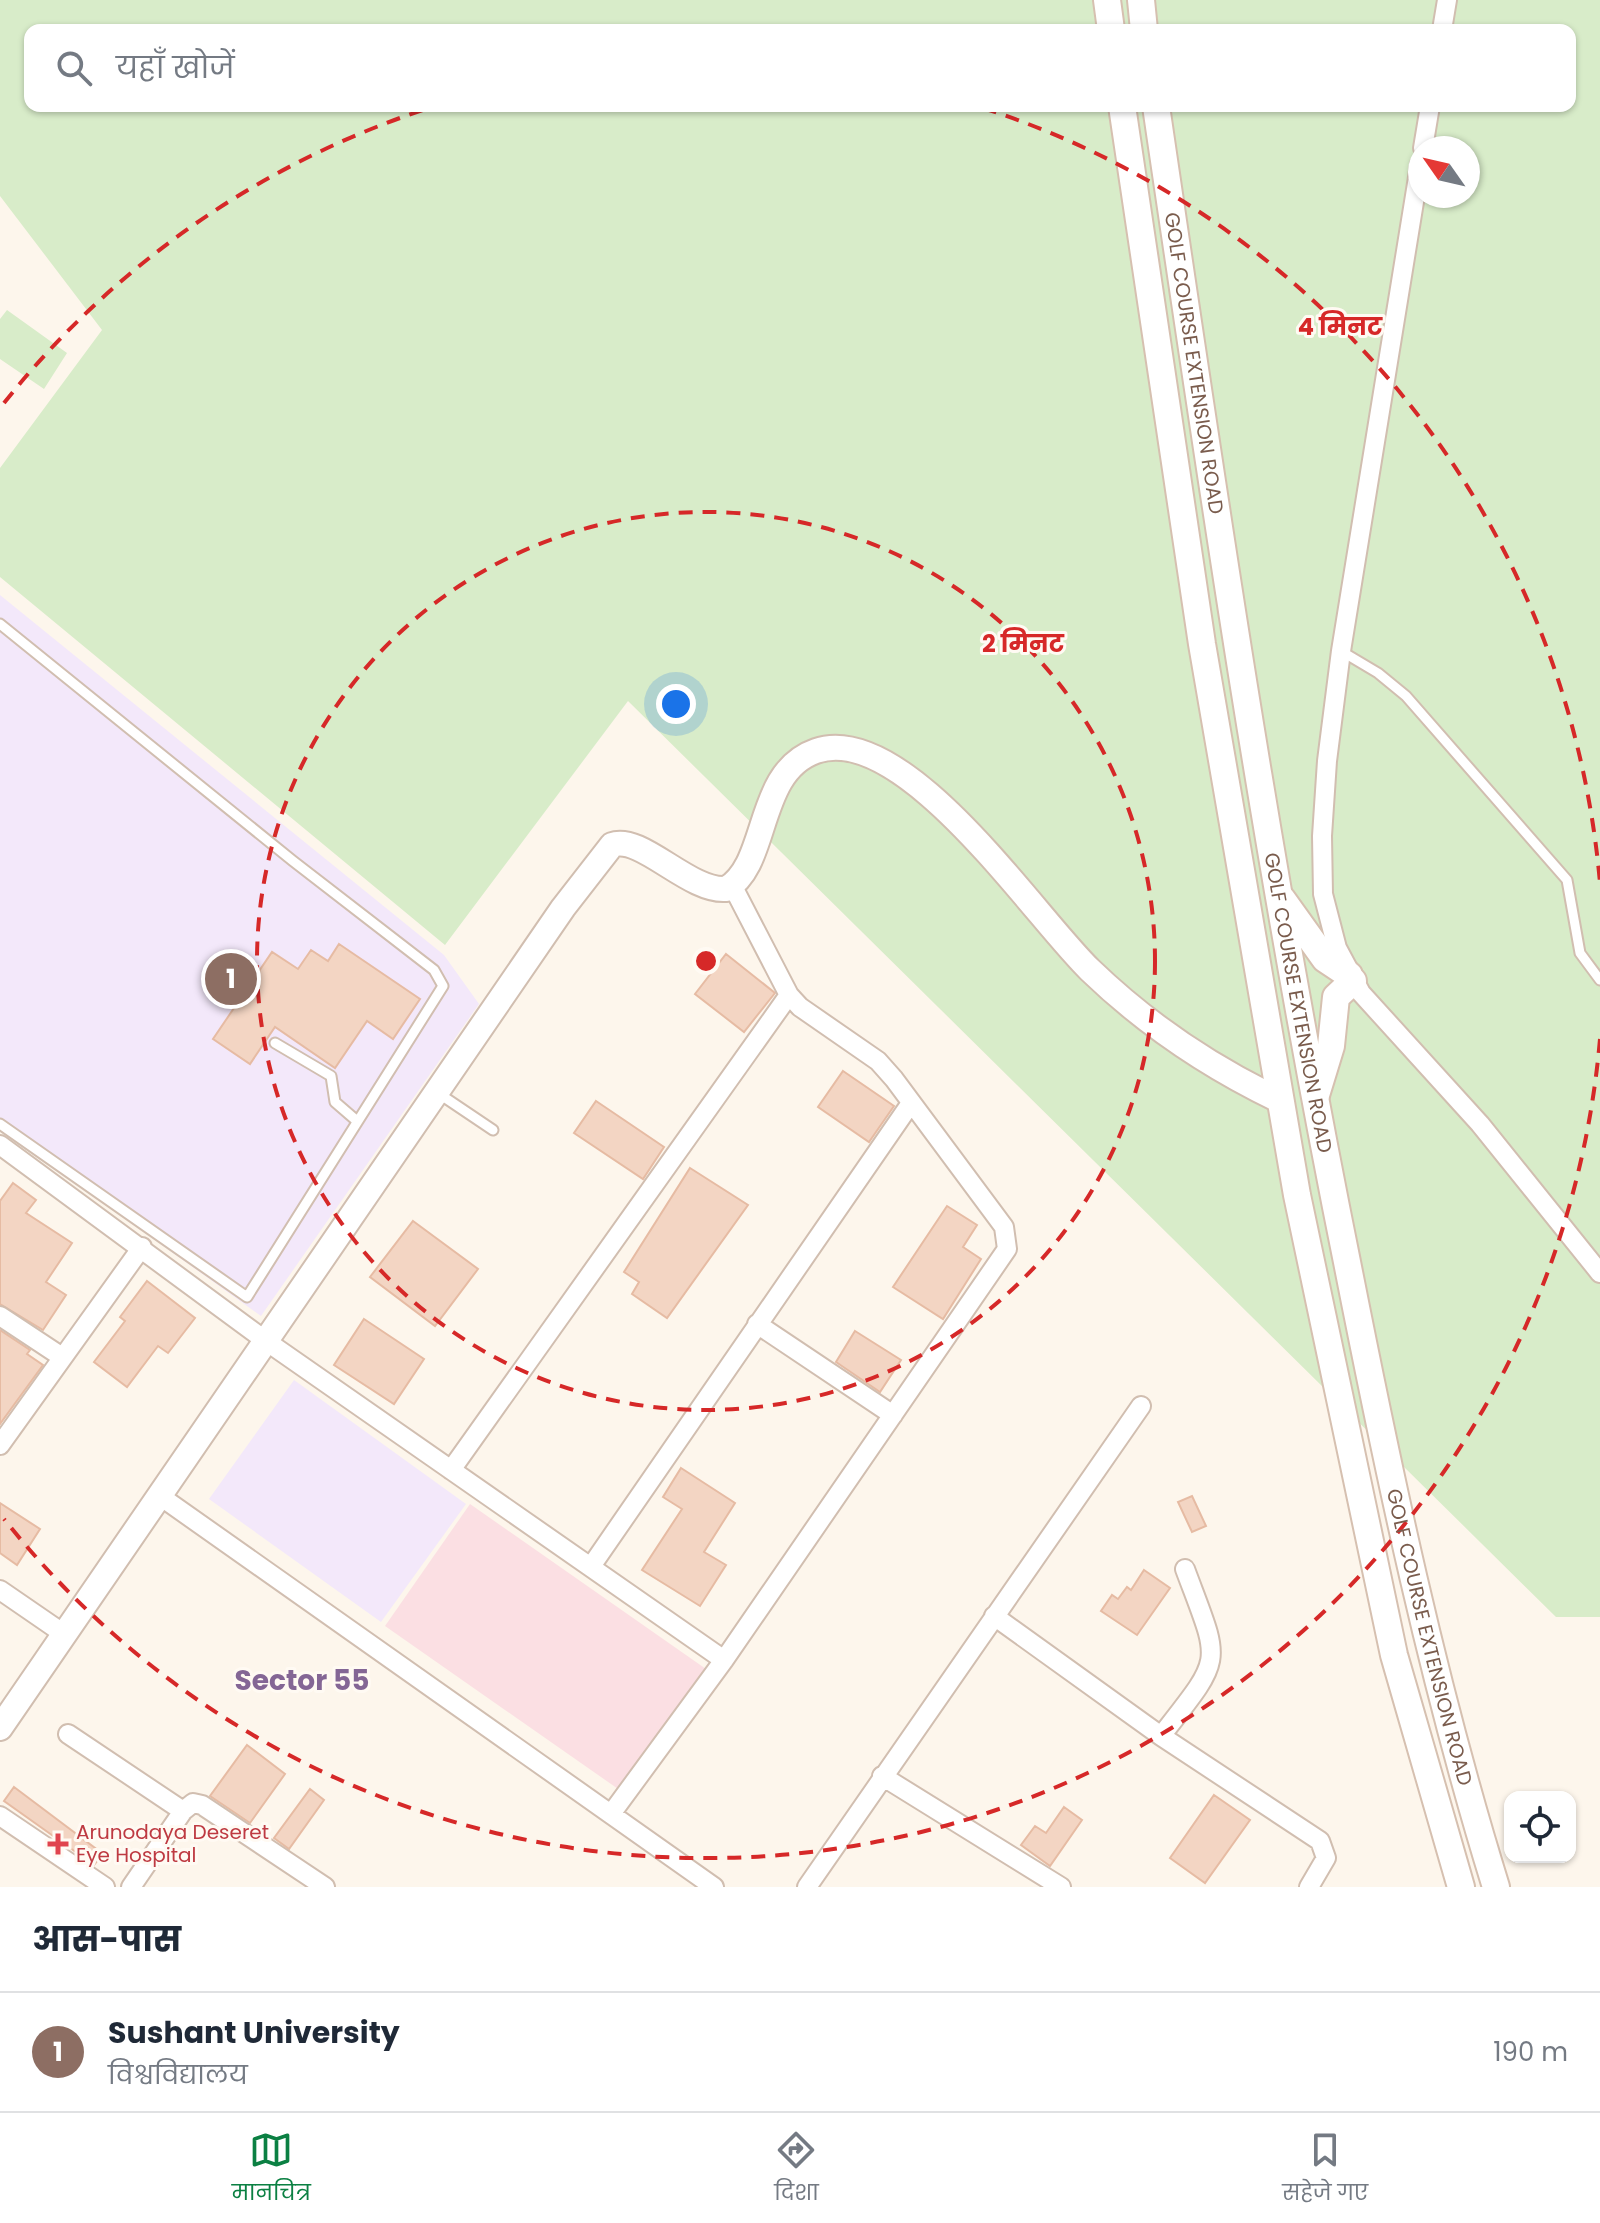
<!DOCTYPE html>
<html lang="hi">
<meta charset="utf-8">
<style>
:root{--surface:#fff;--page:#f2f2f3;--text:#1f2937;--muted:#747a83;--line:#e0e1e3;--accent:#0b8043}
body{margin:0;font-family:Poppins,"Noto Sans Devanagari",sans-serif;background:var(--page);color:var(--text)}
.controls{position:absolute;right:24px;bottom:24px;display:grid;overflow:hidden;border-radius:16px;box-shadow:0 2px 6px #0004}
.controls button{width:72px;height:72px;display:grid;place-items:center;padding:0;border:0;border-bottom:2px solid var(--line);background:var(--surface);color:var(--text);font:40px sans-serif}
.compass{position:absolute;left:1408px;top:136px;width:72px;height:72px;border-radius:50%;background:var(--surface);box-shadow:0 2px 6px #0004;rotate:304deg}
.you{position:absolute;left:676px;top:704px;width:28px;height:28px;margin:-20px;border:6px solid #fff;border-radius:50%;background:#1a73e8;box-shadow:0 0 0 12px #1a73e833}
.badge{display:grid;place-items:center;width:52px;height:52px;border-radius:50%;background:var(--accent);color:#fff;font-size:26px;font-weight:700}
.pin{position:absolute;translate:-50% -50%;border:4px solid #fff;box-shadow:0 2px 8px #0006}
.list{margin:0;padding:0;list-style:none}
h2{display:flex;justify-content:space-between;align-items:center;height:104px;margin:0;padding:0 32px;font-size:34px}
h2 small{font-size:26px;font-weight:400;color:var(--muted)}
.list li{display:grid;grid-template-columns:52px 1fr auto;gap:24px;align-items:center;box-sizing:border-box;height:120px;padding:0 32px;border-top:2px solid var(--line)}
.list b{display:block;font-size:30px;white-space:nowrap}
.list p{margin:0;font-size:26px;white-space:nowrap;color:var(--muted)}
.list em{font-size:26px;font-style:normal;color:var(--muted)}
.icon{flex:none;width:44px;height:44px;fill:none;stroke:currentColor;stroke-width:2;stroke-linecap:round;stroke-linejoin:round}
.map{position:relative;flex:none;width:1600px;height:1887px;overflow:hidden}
.search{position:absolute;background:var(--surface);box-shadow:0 2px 6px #0004;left:24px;right:24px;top:24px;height:88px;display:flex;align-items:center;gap:20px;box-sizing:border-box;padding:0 28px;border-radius:16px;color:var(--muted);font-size:30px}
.sheet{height:224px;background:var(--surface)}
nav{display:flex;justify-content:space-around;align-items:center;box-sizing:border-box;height:112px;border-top:2px solid var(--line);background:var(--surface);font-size:22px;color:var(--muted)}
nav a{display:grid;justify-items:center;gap:4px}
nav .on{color:var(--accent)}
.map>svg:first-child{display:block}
</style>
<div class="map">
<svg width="1600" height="1887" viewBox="0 0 1600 1887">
<rect width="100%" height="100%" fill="#fdf6ec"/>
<path fill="#f3e8fa" d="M0 595 444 955 479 1004 261 1316 0 1129Z
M294 1380 466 1504 381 1622 209 1499Z"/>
<path fill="#fbdfe3" d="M470 1504 706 1669 621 1791 385 1626Z"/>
<path fill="#d8ecc9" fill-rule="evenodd" d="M0 0H1600V1617H1556L628 701 445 945 0 577V468L102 330 0 196ZM30 30H1570V106H30ZM1420 148H1468V196H1420Z
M7 310 67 353 44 389 0 359V319Z"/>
<path fill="#f3d5c3" stroke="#e6bba3" stroke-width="2" d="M339 944 420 999 393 1039 367 1021 335 1068 275 1027 250 1064 213 1039 272 952 298 969 311 950 328 961Z
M726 954 775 993 744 1032 695 994Z
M843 1071 894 1106 869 1142 818 1107Z
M596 1101 664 1147 643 1179 574 1133Z
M690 1168 748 1205 667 1318 632 1294 639 1282 624 1272Z
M13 1183 36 1200 26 1213 72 1243 46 1282 66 1295 43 1330 0 1304V1201Z
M947 1206 977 1225 963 1247 981 1259 943 1319 893 1287Z
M413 1221 478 1269 435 1326 370 1277Z
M147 1281 195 1318 168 1353 158 1346 127 1387 94 1362 125 1321 120 1317Z
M364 1319 424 1359 394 1404 334 1365Z
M0 1330 30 1350 27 1354 43 1365 0 1424Z
M855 1331 901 1360 880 1392 836 1362Z
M681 1468 735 1503 704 1552 726 1565 700 1606 642 1570 682 1509 663 1497Z
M1192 1496 1206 1526 1192 1532 1178 1502Z
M0 1503 40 1529 17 1565 0 1553Z
M1144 1570 1170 1588 1137 1635 1101 1611 1112 1595 1118 1599 1127 1587 1131 1590Z
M247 1745 285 1774 250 1823 210 1796Z
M14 1787 103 1854 94 1865 4 1801Z
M310 1789 324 1800 289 1849 274 1838Z
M1214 1795 1250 1820 1205 1883 1170 1858Z
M1064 1807 1082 1820 1050 1866 1021 1845 1035 1826 1046 1833Z"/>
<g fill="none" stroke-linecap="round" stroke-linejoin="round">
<g stroke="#d1beb0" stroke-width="13">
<path id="service" d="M0 624 293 861 434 970 443 986 247 1297 0 1124
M1341 651 1378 673 1406 696 1567 880 1580 953 1600 980
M275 1043 331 1076 335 1102 357 1121
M438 1093 493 1130"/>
</g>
<g stroke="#d1beb0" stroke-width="22">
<path id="minor" d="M1442 30 1447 0
M1423 148 1430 106
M1420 165 1341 651 1327 761 1322 836 1323 894 1337 948 1361 993 1480 1124 1600 1273
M0 1145 266 1341 724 1660
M0 1316 62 1357
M757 1324 893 1415
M0 1445 142 1247
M451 1470 789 995
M160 1496 714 1887
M592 1565 911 1103
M0 1590 64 1634
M994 1616 1161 1736 1320 1841 1326 1858 1309 1887
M68 1734 183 1811
M1161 1736C1225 1654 1221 1666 1185 1569
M882 1776 1061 1887
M611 1814 724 1660 1007 1249 1004 1227 894 1079 878 1061 800 1007 789 995 732 885
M0 1816 105 1887
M131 1887 183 1811 193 1803 202 1805 325 1887
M807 1887 1141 1406"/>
</g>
<g stroke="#d1beb0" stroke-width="28">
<path id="tertiary" d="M0 1728 563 908 612 845C641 834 689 892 726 889 770 864 755 772 816 751 904 720 1034 916 1090 970 1146 1024 1210 1067 1279 1100"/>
</g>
<g stroke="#d6c0b0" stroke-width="30">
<g id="secondary">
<path d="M1107 0 1111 30"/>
<path d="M1141 0 1144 30"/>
<path d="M1122 106 1202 644 1297 1195 1394 1655 1461 1887"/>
<path id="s1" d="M1156 106C1213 494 1270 882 1348 1267 1389 1475 1433 1684 1496 1887"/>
<path d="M1282 899 1325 959 1349 975"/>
<path d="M1316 1095 1331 1046 1336 997 1353 981"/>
</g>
</g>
<use href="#service" stroke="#fff" stroke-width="9"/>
<use href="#minor" stroke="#fff" stroke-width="18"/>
<use href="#tertiary" stroke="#fff" stroke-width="24"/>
<use href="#secondary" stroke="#fff" stroke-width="26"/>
</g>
<g fill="none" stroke="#d62828" stroke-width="4" stroke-dasharray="14 10">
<circle cx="706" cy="961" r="449"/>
<path d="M1600 1039A897 897 0 0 1 4 1519M4 403A897 897 0 0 1 429 108M983 108A897 897 0 0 1 1600 883"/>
</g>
<path fill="#e0444e" stroke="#fffaf3" stroke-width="3" d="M54 1832h8v8h8v8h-8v8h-8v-8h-8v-8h8z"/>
<g text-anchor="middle" stroke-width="6" stroke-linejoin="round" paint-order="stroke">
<g font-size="20" fill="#7a5c4d" stroke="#fffaf3">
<text dy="7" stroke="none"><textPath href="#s1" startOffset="260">GOLF COURSE EXTENSION ROAD</textPath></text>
<text dy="7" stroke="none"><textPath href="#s1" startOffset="908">GOLF COURSE EXTENSION ROAD</textPath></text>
<text dy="7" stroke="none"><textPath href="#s1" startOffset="1556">GOLF COURSE EXTENSION ROAD</textPath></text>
</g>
<g font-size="20" fill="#be3a42" stroke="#fffaf3" text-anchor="start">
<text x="76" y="1839">Arunodaya Deseret<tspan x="76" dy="23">Eye Hospital</tspan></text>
</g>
<g font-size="28" font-weight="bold" fill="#846695" stroke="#fffaf3">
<text x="302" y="1690">Sector 55</text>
</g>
</g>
<circle cx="706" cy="961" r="12" fill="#d62828" stroke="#fffaf3" stroke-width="4"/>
<g font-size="24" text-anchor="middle" font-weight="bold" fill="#d62828" stroke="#fffaf3" stroke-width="6" stroke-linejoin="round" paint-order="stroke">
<text x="1340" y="335">4 मिनट</text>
<text x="1023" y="652">2 मिनट</text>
</g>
</svg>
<div class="controls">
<button><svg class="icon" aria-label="locate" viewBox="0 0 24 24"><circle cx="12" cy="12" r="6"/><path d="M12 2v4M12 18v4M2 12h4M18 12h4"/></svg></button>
</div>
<svg class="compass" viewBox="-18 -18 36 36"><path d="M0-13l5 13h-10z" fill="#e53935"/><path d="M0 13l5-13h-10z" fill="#747a83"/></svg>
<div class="you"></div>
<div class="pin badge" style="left:231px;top:979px;background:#8d6e63">1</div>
<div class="search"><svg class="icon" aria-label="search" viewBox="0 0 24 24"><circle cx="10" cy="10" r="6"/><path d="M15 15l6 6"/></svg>यहाँ खोजें</div>
</div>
<section class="sheet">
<h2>आस-पास<small></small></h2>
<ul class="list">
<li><span class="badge" style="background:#8d6e63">1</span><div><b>Sushant University</b><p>विश्वविद्यालय</p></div><em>190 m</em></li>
</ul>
</section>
<nav>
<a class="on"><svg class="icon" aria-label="map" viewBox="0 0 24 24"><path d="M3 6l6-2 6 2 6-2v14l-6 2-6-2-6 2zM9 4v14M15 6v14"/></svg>मानचित्र</a>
<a><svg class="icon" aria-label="directions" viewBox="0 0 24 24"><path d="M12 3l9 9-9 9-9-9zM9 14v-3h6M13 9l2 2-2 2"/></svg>दिशा</a>
<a><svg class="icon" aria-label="saved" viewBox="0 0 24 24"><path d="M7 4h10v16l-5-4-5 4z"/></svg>सहेजे गए</a>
</nav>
